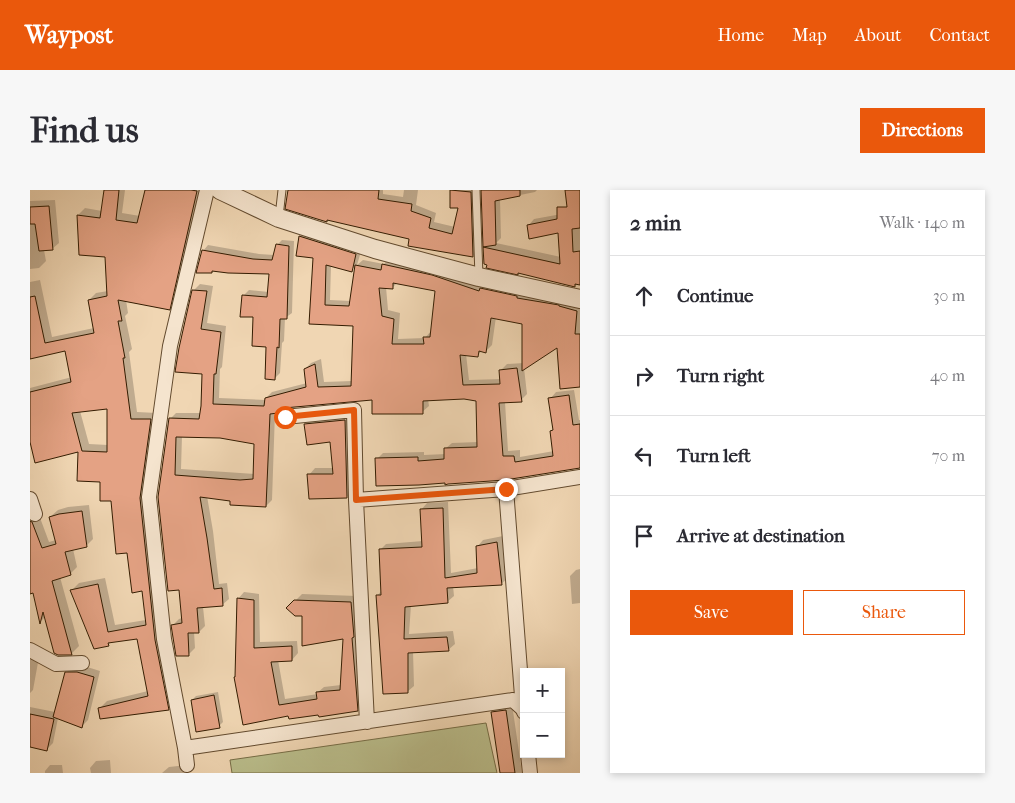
<!DOCTYPE html>
<meta charset="utf-8">
<style>
:root{--surface:#fff;--page:#f7f7f7;--text:#2b2b33;--muted:#7c7c81;--line:#e1e1e2;--accent:#ea580c}
body{margin:0;font-family:"IM FELL French Canon",serif;background:var(--page);color:var(--text)}
.controls{position:absolute;right:15px;bottom:15px;display:grid;overflow:hidden;border-radius:0px;box-shadow:0 2px 8px #0003}
.controls button{width:45px;height:45px;display:grid;place-items:center;padding:0;border:0;border-bottom:1px solid var(--line);background:var(--surface);color:var(--text);font:25px sans-serif}
.stop{position:absolute;width:15px;height:15px;margin:-11px;border:4px solid #ea580c;border-radius:50%;background:#fff}
.stop.end{background:#ea580c;border-color:#fff;box-shadow:0 1px 5px #0008}
.list{margin:0;padding:0;list-style:none}
h2{display:flex;justify-content:space-between;align-items:center;height:65px;margin:0;padding:0 20px;font-size:21px}
h2 small{font-size:16px;font-weight:400;color:var(--muted)}
.list li{display:grid;grid-template-columns:32px 1fr auto;gap:15px;align-items:center;box-sizing:border-box;height:80px;padding:0 20px;border-top:1px solid var(--line)}
.list b{display:block;font-size:19px;white-space:nowrap}
.list em{font-size:16px;font-style:normal;color:var(--muted)}
.actions{display:flex;gap:10px;padding:15px 20px}
.actions a{flex:1;padding:11px 0;border:1px solid var(--accent);border-radius:0px;text-align:center;font-size:18px;color:var(--accent)}
.actions .main{background:var(--accent);color:#fff}
.icon{flex:none;width:28px;height:28px;fill:none;stroke:currentColor;stroke-width:2;stroke-linecap:round;stroke-linejoin:round}
.map{position:relative;flex:none;width:550px;height:583px;overflow:hidden;border-radius:0px}
header{display:flex;align-items:center;gap:30px;box-sizing:border-box;height:70px;padding:0 25px;background:var(--accent);color:#fff}
header strong{font-size:24px}
nav{display:flex;gap:28px;margin-inline-start:auto;font-size:18px}
.intro{display:flex;align-items:center;justify-content:space-between;box-sizing:border-box;height:120px;padding:0 30px}
h1{margin:0;font-size:35px}
.button{padding:12px 22px;border-radius:0px;background:var(--accent);color:#fff;font-size:18px;font-weight:700}
main{display:flex;gap:30px;padding:0 30px}
aside{flex:1;background:var(--surface);border-radius:0px;box-shadow:0 2px 8px #0003}
.map>svg:first-child{display:block}
</style>
<header>
<strong>Waypost</strong>
<nav><a>Home</a><a>Map</a><a>About</a><a>Contact</a></nav>
</header>
<div class="intro"><h1>Find us</h1><a class="button">Directions</a></div>
<main>
<div class="map">
<svg width="550" height="583" viewBox="0 0 550 583">
<rect width="100%" height="100%" fill="#f0d6b3"/>
<filter id="stains"><feTurbulence type="fractalNoise" baseFrequency=".004" numOctaves="4"/><feColorMatrix values="0 0 0 0 .2 0 0 0 0 .09 0 0 0 0 .02 0 0 0 .5 -.17"/></filter>
<radialGradient id="worn" r=".72"><stop offset=".6" stop-color="#630" stop-opacity="0"/><stop offset="1" stop-color="#630" stop-opacity=".3"/></radialGradient>
<path fill="#babe8c" stroke="#766d46" d="M456 533 467 583H202L200 570Z"/>
<path fill="#0003" fill-rule="evenodd" d="M75 0H95L92 23 110 26 116 0H172L146 111 139 118 96 110 98 123 95 126 102 159 99 162 107 222 127 223 117 300 145 511 138 518H70L77 511 118 501 108 448 81 452 78 455 42 400 49 393 75 388 85 435 116 430 113 400 98 362 82 310 71 291 50 260 0 247V198L42 187 36 160 0 168V92L10 90 22 147 64 138 59 110 66 103 78 101 76 65 48 25 55 18 72 21ZM79 217 78 255 59 254 50 221Z
M259 0H353V4L373 7 374 0H388L386 15 406 23 404 32 425 37 430 17 421 16V0H446L448 60 443 66 380 48 298 29 296 31Z
M453 0H507L505 2 470 9 471 48 466 53 531 67 529 42 498 36 504 29 537 23 550 25V94H547L545 96 455 58 457 55Z
M25 10 29 53 22 59 14 60 16 71 9 78 0 79V11Z
M276 40 332 58 327 75 333 70 354 74 359 68 550 114V195L528 156 494 178 497 204 491 210 475 212 478 261 490 260V267L524 261V239L520 209 526 202 544 200 549 230H550V277L475 289 347 269 353 263 394 262V265L416 264 415 259 422 253 448 252 447 209 434 207 398 209 399 216 392 222 343 209 254 217 245 222 242 310 236 316 177 306 183 341 189 394 197 393 199 409 192 415 173 417 175 436 169 442H164L165 458 159 464 143 435 149 429 152 428 140 229 146 223H171L174 182 163 101 170 94 183 96 177 133 196 136 192 177 190 179 189 208 236 210V208L242 202 277 193 275 179 281 173 291 169 294 192 322 191 324 135 280 133 284 67 267 65 270 46ZM301 75 321 80 327 75 321 111 300 110ZM368 92 406 100 401 141 395 148 368 149 370 123 358 120 356 97 362 98ZM466 127 493 134 494 173 477 174 470 181 471 189 439 190 436 164 447 165 452 161H456L462 155ZM152 246 190 247 225 253V284L151 279Z
M252 50 264 51 262 123 255 128 254 151 252 153 250 183 245 188 237 156 224 126 214 105 219 100 239 102 240 83 173 61 178 55 229 64 244 65 247 55Z
M321 224 323 300 317 307 279 285 285 278H304L301 251 276 234 282 228Z
M0 309 9 325 19 352 26 350 20 327 28 320 38 317 59 315 63 349 56 356 43 359 47 377 40 384 30 387 49 456 42 463 28 464 15 427 11 431 4 402 0 403Z
M418 312 421 383 448 378 447 357 453 350 473 346 478 388 471 394 423 396 424 406 417 412 381 415 379 444 423 441 425 454 418 460 383 461 384 496 377 502 347 406 352 400 350 360 356 354 393 351 391 320 397 313Z
M550 379V413L542 414 540 386 546 380Z
M214 402 229 404 230 452 267 451 268 463 262 470H248L255 509 288 504 287 503 294 497 311 495 314 448 274 425 258 418 272 404 327 406 333 514 327 520 290 523 259 524 214 533 208 409Z
M0 465 9 467 3 500 0 503Z
M43 476H54L70 481 58 530 51 537 28 528 23 553 17 559 0 556V517L25 522 36 483Z
M188 502 193 532 189 536 162 510 166 506Z
M482 514 492 583H471L462 523 468 516Z
M80 570 81 583H61L60 578 66 571Z
M20 575H32L33 583H15V581Z
M157 575 158 583H132L139 577Z"/>
<path fill="#e4a284" stroke="#331c01" fill-rule="evenodd" d="M74 0H89L86 30 107 33 115 0H161L167 1 140 120 88 110 92 131H88L95 168H93L101 229H121L110 308 125 450 139 520 70 529 68 518 118 506 107 449 78 453 79 456 64 459 40 400 68 394 78 442 116 435 112 401 102 403 97 363 86 364 81 311H70V292L47 291 48 262 5 273 0 252V202L41 192 35 161 0 169V107L5 106 15 153 64 143 58 110 77 106 75 67 49 65 47 25 70 28ZM77 219V262L52 261 42 223Z
M258 0H349L348 9 382 14 381 21 401 28 399 38 422 44 428 18H420V0L441 2 443 67 378 56 379 49 297 30V32L255 19Z
M451 0H490V6L465 11 466 55 453 57Z
M535 0H550V38L542 39 543 62 550 61V95L545 94V97L488 83V85L456 78 457 75 454 74 453 57 530 74 528 43 499 49 497 35 527 29V17H537Z
M19 16 23 60 9 61 5 34H0V17Z
M269 46 326 64 322 82 296 75 295 115 319 116 325 75 351 80 352 74 402 85 449 101 450 98 487 106V108L529 115V116L547 121 545 144H550V197L530 199 527 158 492 181V134L461 128 456 163 449 161 448 167 430 165 433 195 470 194 469 180 487 178 492 212 469 213 473 266H484L485 272 523 266 520 241 523 240 518 208 539 205 543 235 550 234V278L475 290 418 294 415 295V293L389 295 346 296 345 268 388 267V271L414 269V258L447 257 446 211 434 209 393 211V224H342V210L254 218 250 220 248 223 240 224 236 317 200 315V311L170 307 177 348 184 399 192 398 193 416 167 418 169 443H158L159 466H146L141 435 152 433 149 400 138 401 128 307 139 228 169 229 171 216 172 184 145 182 149 158 162 100 177 101 171 139 191 142 186 184H184L183 214 234 216 235 208 276 197 274 179 285 174 288 197 321 196 323 136 279 134 283 68 266 66ZM363 93 405 101 400 147H393L394 154H362L364 129 352 126 349 98 363 99ZM146 247 190 248 224 254 223 289 210 290 145 285Z
M246 54 259 56 257 129H250L249 158 247 157 245 190 235 189 236 157 222 156 223 127H210L212 105 237 107 239 84 198 83 182 81V83H166L172 60 223 69 242 70Z
M315 230 317 308 279 309 277 284H303L300 252 277 255 274 234Z
M413 318 415 388 447 383 446 356 467 352 472 395 417 398 418 413 375 417 374 449 417 447 419 461 378 463V503L353 504 346 405H351L349 359 392 357 390 319Z
M52 321 57 357 35 362 41 385 22 391 42 465H28L24 463 13 422 10 434 3 403 0 404V331L2 332 12 358 26 354 19 327 29 324Z
M207 408 224 410V458L262 456V471L241 472 249 515 287 509 286 502 310 500 313 449 272 456V426H265L256 418 264 410 321 412 324 447 322 448 328 521 289 527 288 525 259 529 258 526 213 535 204 487H205Z
M35 482H47L64 487 52 538 23 527Z
M184 505 190 538 166 542 161 510Z
M476 520 485 583H470L461 522Z
M0 524 24 529 17 561 0 557Z"/>
<g fill="none" stroke-linecap="round" stroke-linejoin="round">
<g stroke="#624a2e" stroke-width="9">
<path id="service" d="M446 0 449 87
M249 27 252 0"/>
</g>
<g stroke="#624a2e" stroke-width="16">
<path id="minor" d="M255 227 324 220 326 310
M476 299 493 519
M0 309 5 324
M0 460 26 474 52 473
M337 532 326 310 476 299 550 287
M155 558 483 510 493 519 494 522
M498 564 500 583
M157 575 155 558 134 449 119 307 140 156 177 0"/>
</g>
<g stroke="#624a2e" stroke-width="20">
<path id="tertiary" d="M190 0 249 28 345 59 449 87 550 109"/>
</g>
<use href="#service" stroke="#f5e4ce" stroke-width="7"/>
<use href="#minor" stroke="#f5e4ce" stroke-width="14"/>
<use href="#tertiary" stroke="#f5e4ce" stroke-width="18"/>
</g>
<g fill="none" stroke-linecap="round" stroke-linejoin="round">
<path stroke="#ea580c" stroke-width="6" d="M255 227 324 220 326 310 476 299"/>
</g>
<rect width="100%" height="100%" filter="url(#stains)"/>
<rect width="100%" height="100%" fill="url(#worn)"/>
</svg>
<div class="controls">
<button>+</button>
<button>−</button>
</div>
<div class="stop" style="left:255px;top:227px"></div>
<div class="stop end" style="left:476px;top:299px"></div>
</div>
<aside>
<h2>2 min<small>Walk · 140 m</small></h2>
<ul class="list">
<li><svg class="icon" aria-label="ahead" viewBox="0 0 24 24"><path d="M12 20V5M6 11l6-6 6 6"/></svg><div><b>Continue</b></div><em>30 m</em></li>
<li><svg class="icon" aria-label="right" viewBox="0 0 24 24"><path d="M7 20v-9h11M14 6l5 5-5 5"/></svg><div><b>Turn right</b></div><em>40 m</em></li>
<li><svg class="icon" aria-label="left" viewBox="0 0 24 24"><path d="M17 20v-9H6M10 6l-5 5 5 5"/></svg><div><b>Turn left</b></div><em>70 m</em></li>
<li><svg class="icon" aria-label="arrive" viewBox="0 0 24 24"><path d="M6 21V4h12l-3 4 3 4H6"/></svg><div><b>Arrive at destination</b></div></li>
</ul>
<div class="actions"><a class="main">Save</a><a>Share</a></div>
</aside>
</main>
